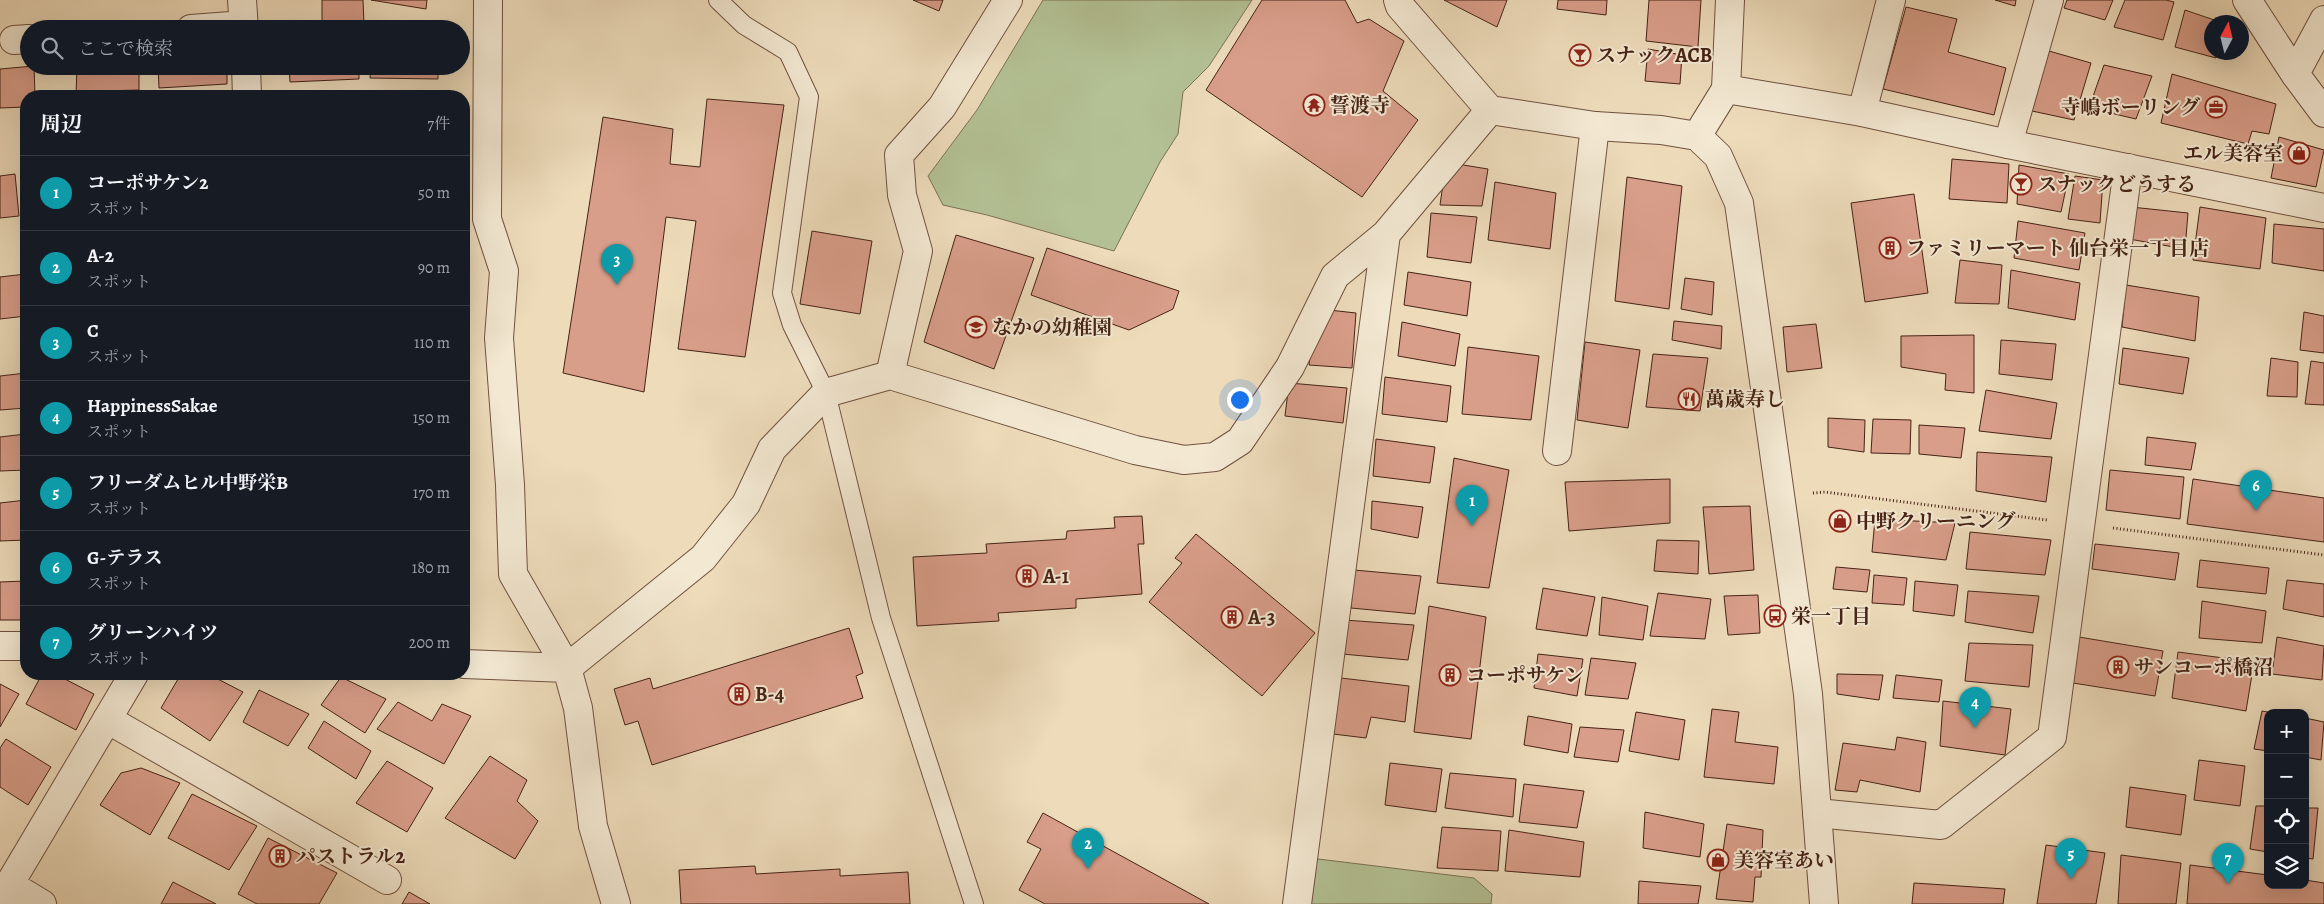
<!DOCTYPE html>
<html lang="ja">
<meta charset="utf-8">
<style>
:root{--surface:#171b24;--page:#20242c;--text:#f1f3f6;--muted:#9ea1a6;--line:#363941;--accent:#2563eb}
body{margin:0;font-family:Alegreya,"Noto Serif JP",serif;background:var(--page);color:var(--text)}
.controls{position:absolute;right:15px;bottom:15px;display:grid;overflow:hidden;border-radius:10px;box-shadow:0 5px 20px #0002}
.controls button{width:45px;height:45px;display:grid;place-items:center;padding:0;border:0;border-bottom:1px solid var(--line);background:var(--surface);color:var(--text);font:25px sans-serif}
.compass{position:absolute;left:2204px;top:15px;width:45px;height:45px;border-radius:50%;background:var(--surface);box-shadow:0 5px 20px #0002;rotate:7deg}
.you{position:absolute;left:1239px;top:399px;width:18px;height:18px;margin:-12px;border:4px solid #fff;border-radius:50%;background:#1a73e8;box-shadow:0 0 0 8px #1a73e833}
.badge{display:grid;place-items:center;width:32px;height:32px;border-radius:50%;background:var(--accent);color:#fff;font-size:16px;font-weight:700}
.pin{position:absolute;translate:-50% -41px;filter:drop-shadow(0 1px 2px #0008)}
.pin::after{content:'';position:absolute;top:26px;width:18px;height:15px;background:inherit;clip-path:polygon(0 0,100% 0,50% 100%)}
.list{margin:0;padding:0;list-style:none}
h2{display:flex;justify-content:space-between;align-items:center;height:65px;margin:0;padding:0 20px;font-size:21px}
h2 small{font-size:16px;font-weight:400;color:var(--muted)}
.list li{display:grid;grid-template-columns:32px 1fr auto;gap:15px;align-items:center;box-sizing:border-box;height:75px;padding:0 20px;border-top:1px solid var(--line)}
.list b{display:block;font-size:19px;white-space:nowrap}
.list p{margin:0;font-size:16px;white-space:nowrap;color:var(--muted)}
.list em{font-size:16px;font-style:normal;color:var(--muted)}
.icon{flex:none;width:28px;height:28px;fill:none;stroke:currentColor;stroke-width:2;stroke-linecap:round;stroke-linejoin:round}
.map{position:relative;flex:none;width:2324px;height:904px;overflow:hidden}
.search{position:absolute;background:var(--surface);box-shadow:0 5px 20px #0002;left:20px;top:20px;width:450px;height:55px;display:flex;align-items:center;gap:12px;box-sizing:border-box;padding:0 18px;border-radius:28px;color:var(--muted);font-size:19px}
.panel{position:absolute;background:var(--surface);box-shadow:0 5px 20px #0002;left:20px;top:90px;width:450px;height:590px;border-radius:20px}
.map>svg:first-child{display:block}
</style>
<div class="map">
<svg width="2324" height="904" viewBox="0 0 2324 904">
<rect width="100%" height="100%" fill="#eddbba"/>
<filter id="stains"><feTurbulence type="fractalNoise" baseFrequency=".004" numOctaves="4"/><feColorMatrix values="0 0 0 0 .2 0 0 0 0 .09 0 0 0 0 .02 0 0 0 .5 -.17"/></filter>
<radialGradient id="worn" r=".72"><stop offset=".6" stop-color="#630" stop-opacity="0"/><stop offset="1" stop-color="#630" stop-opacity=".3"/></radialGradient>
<path fill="#b3c194" stroke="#7c7255" d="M1043 0H1252L1209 66 1183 92 1178 134 1160 162 1114 251 987 215 943 205 928 176 977 110Z
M1310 858 1474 878 1492 894 1491 904H1306Z"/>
<path fill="#d99e8a" stroke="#462316" d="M322 0H363L364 25 322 28Z
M371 0H427L426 9Z
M913 0H943L939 11Z
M1262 0H1345L1357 23 1369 19 1404 41 1383 91 1418 120 1362 197 1206 90Z
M1444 0H1507L1497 27Z
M1558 0H1607L1606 15 1557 9Z
M1649 0H1701L1698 47 1646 41Z
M1995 0H2016L2015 6Z
M2067 0H2113L2105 20 2064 8Z
M2125 0H2166L2174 2 2163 40 2114 27Z
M1906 7 1957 19 1948 52 2006 68 1994 115 1883 89Z
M2185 10 2220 22H2212V52H2218L2216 58 2175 47Z
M1648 49 1682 55 1680 84 1645 81Z
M2049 51 2091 63 2074 120 2032 111Z
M2104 65 2152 76 2136 119 2089 108Z
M34 66 35 96H26V107L0 108V69Z
M77 66H139V90L103 91V96H76Z
M158 66H227V84L159 88Z
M289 66H359V79L290 82Z
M371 66H438V79L370 78Z
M2172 74 2276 104 2269 134 2252 131 2248 144 2161 123Z
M707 99 784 105 745 357 678 349 696 221 666 217 644 392 563 373 603 117 673 129 670 164 700 167Z
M2279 137 2324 150 2316 187 2271 178Z
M1952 159 2009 164 2007 203 1949 199Z
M1457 164 1488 169 1482 206 1440 205 1443 184Z
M2019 165 2069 174 2061 212 2017 204Z
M15 174 19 216 0 218V176Z
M2075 176 2103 180 2100 223 2068 219Z
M1627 177 1682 186 1669 309 1615 301Z
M1495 182 1556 193 1550 249 1488 240Z
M1914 194 1928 293 1865 302 1851 203Z
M2131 207 2188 213 2185 249 2129 239Z
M2200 207 2266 218 2260 269 2193 260Z
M1431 213 1477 217 1471 263 1427 257Z
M2018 221 2085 233 2079 270 2014 258Z
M2274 224 2324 229V271L2272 263Z
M812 231 872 241 860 314 800 304Z
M956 235 1034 258 994 369 924 342Z
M1047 248 1179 291 1173 309 1129 330 1031 295Z
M1960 260 2002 265 1999 304 1955 303Z
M2011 270 2080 283 2075 320 2008 308Z
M1408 272 1471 282 1467 316 1404 305Z
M26 274V316L0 319V277Z
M1685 278 1714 282 1712 315 1681 309Z
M2126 285 2199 297 2195 341 2122 327Z
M1329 310 1356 313 1352 368 1309 365 1312 342Z
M2304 312 2324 316V353L2300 350Z
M1674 321 1722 326 1721 349 1672 340Z
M1402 322 1460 334 1455 366 1398 356Z
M1816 324 1822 368 1787 372 1783 327Z
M1974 335V393L1945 390 1946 374 1901 367V336Z
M2001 340 2056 344 2052 380 1999 374Z
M1585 342 1640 350 1628 428 1577 420Z
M1468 347 1539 356 1531 420 1462 414Z
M2123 348 2189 358 2183 394 2119 384Z
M1653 354 1708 358 1700 411 1646 407Z
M2271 358 2298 362 2297 397 2267 396Z
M2311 361 2324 363V405L2305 404Z
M26 373V408L0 410V376Z
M1385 377 1451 386 1447 422 1382 414Z
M1289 383 1347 388 1343 423 1285 416Z
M1986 390 2057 403 2051 439 1979 431Z
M1828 418 1865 420 1864 452 1828 447Z
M1873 419 1911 420 1910 454 1871 453Z
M1919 425 1965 428 1961 458 1919 454Z
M26 434V470L0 471V437Z
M2147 437 2196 443 2191 470 2145 465Z
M1376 439 1435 447 1430 483 1373 476Z
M1977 452 2052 457 2046 502 1976 491Z
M1454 458 1509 470 1489 588 1437 583Z
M2110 470 2184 477 2180 519 2106 510Z
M1670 479V523L1569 531 1565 482Z
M2193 479 2324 498V542L2187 524Z
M26 500V540L0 541V503Z
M1372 501 1423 507 1418 538 1371 529Z
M1750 506 1754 570 1709 574 1703 507Z
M1142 516 1144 544H1138L1142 594 1076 599V608L998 613 999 621 917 626 913 557 987 553 986 544 1066 539 1067 531 1115 528 1114 517Z
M1875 519 1955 523 1946 560 1872 552Z
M1970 532 2051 540 2045 575 1966 569Z
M1196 534 1315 633 1262 696 1149 602 1182 563 1175 558Z
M1657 540 1699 541 1698 574 1654 571Z
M2095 544 2179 553 2175 580 2092 569Z
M2200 560 2269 568 2266 594 2197 587Z
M1836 567 1870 570 1867 592 1833 589Z
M1354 570 1421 576 1415 614 1351 608Z
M1874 575 1907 578 1904 605 1872 603Z
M2287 580 2324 584V617L2283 609Z
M26 581V620H0V582Z
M1915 581 1958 585 1954 616 1913 611Z
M1543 588 1595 597 1587 636 1536 629Z
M1968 591 2039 596 2033 633 1965 622Z
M1658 593 1711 599 1705 639 1650 636Z
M1758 595 1760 633 1728 635 1724 596Z
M1602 597 1648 606 1643 640 1599 635Z
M2202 601 2266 611 2262 643 2199 638Z
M1429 606 1486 617 1471 739 1414 732Z
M1344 620 1414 625 1408 660 1342 654Z
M849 628 863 673 856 676 863 698 652 765 638 721 625 725 614 689 650 678 653 689Z
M2079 637 2163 651 2155 696 2073 683Z
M2277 637 2324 646 2322 680 2272 674Z
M1969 643 2033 645 2029 687 1965 681Z
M2178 652 2254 662 2246 711 2172 698Z
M1538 654 1583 659 1577 696 1534 688Z
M1591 658 1636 663 1628 699 1585 695Z
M42 674H55L94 694 76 730 26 704Z
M181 674H208L243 692 210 741 161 708Z
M1837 674 1883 675 1879 700 1837 694Z
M1896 675 1942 680 1939 702 1893 698Z
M341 677 386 699 365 733 321 705Z
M1341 678 1409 686 1405 722 1371 717 1366 738 1333 734Z
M0 684 19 694 0 727Z
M259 690 309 714 288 746 243 722Z
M1943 701 2011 709 2005 755 1940 746Z
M398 702 432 721 442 704 471 716 444 764 377 729Z
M1712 709 1739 712 1735 742 1778 747 1774 784 1704 777Z
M2262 711 2273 713H2268V751L2254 749Z
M1636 712 1685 720 1679 760 1629 751Z
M1528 716 1572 724 1568 753 1524 745Z
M2305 718 2324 722 2321 760 2305 757Z
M324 721 371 751 356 779 308 748Z
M1580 727 1624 730 1618 762 1574 757Z
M1897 737 1926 742 1920 792 1860 780 1857 792 1835 790 1843 743 1895 750Z
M6 739 51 767 28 805 0 787V748Z
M490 756 527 780 517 801 538 821 515 859 445 818Z
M2199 760 2245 766 2240 806 2194 800Z
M387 761 433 788 407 832 356 803Z
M1390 763 1442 769 1436 812 1385 805Z
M141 768 180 783 150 835 100 805 121 773Z
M1450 773 1516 779 1513 817 1445 808Z
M1524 784 1584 791 1577 828 1519 822Z
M2130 787 2186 795 2181 835 2126 827Z
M192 794 257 826 229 870 168 838Z
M2256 806H2268V852L2250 849Z
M2305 808H2318L2313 859 2305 858Z
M1645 812 1704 824 1700 857 1643 848Z
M1043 813 1209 904H1045L1019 890 1041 849 1027 842Z
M1727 824 1763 830 1761 877H1755L1753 902 1716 899Z
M1442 827 1501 831 1498 871 1437 868Z
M1509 830 1584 842 1580 877 1505 871Z
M268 838 337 873 319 904H257L238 894Z
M2046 845 2105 853 2096 904H2037Z
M2121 855 2181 863 2176 904H2118Z
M2190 865 2268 875V885H2305V880L2324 883V904H2187Z
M755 866 756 874 840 869V876L908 872 910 904H681L679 870Z
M1639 881 1701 886 1698 904H1638Z
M173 882 216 904H161Z
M1914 883 2005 889 2003 904H1912Z
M409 892 430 904H402Z"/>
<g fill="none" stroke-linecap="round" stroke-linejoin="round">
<g stroke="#70513f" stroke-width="20">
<path id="service" d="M718 0 744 25 788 52 809 97 782 293 792 325 826 393 881 618 974 904"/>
</g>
<g stroke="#70513f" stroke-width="30">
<path id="minor" d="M242 0 244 29
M488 0 487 219 504 271 499 338 510 485 513 574 567 668 578 708 593 826 616 904
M2247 0 2295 74 2324 113
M191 29 244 25
M14 40 29 39
M246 66 247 96
M2295 74 2324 20
M1726 89 1730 0
M1862 112 1891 0
M2008 144 2049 0
M890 375 918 251 902 195 899 155 942 107 1008 0
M1557 451 1595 126
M0 646H26
M464 664 567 668 703 558 746 504 772 449 826 393 890 375 1135 450 1184 460 1215 457 1240 441 1290 367 1335 276 1386 234 1490 110
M107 719 387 880
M1817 813 1941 825 2052 737 2128 168
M9 884 42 904
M0 900 134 674
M1297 904 1386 234"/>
</g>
<g stroke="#70513f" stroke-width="30">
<path id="tertiary" d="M1398 0 1400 6 1490 110 1595 126 1661 130 1697 136 1718 156 1739 203 1808 694 1824 904
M1697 136 1726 89 1862 112 2008 144 2324 208"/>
</g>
<path stroke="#462316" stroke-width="3" stroke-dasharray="1 2.5" stroke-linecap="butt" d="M1813 493 1825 492 2047 520
M2113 528 2324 555"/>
<use href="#service" stroke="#f3e8d2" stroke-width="18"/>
<use href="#minor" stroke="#f3e8d2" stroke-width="28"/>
<use href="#tertiary" stroke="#f3e8d2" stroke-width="28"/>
</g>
<defs>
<g id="bar-ring" transform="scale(1.125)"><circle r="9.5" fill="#f3e8d2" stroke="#8f2418" stroke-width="1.5"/><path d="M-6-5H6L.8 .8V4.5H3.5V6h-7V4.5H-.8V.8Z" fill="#8f2418"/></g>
<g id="temple-ring" transform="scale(1.125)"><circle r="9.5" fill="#f3e8d2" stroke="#8f2418" stroke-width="1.5"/><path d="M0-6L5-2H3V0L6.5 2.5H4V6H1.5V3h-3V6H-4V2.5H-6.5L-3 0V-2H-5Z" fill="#8f2418"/></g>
<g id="office-ring" transform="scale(1.125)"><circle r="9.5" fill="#f3e8d2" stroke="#8f2418" stroke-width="1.5"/><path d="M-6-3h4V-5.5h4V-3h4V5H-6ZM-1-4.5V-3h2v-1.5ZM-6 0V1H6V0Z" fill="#8f2418"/></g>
<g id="shop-ring" transform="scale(1.125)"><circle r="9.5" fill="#f3e8d2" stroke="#8f2418" stroke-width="1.5"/><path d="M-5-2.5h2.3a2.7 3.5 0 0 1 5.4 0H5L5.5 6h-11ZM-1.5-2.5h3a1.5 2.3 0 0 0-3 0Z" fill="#8f2418"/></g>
<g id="building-ring" transform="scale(1.125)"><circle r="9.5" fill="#f3e8d2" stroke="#8f2418" stroke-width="1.5"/><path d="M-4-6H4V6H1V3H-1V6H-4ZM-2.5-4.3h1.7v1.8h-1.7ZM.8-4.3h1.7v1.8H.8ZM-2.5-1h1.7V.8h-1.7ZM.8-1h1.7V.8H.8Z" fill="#8f2418"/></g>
<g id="school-ring" transform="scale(1.125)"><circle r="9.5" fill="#f3e8d2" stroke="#8f2418" stroke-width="1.5"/><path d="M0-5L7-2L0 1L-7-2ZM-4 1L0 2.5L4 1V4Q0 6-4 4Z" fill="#8f2418"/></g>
<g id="restaurant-ring" transform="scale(1.125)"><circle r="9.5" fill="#f3e8d2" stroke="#8f2418" stroke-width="1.5"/><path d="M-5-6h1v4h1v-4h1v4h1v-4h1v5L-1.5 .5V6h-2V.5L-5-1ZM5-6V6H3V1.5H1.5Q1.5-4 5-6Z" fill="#8f2418"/></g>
<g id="bus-ring" transform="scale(1.125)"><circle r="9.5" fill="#f3e8d2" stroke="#8f2418" stroke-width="1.5"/><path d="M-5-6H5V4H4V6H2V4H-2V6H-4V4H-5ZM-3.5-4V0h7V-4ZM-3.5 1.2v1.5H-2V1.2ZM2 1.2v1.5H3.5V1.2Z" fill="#8f2418"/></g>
</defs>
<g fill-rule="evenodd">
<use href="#bar-ring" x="1580" y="55"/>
<use href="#temple-ring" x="1314" y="105"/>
<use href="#office-ring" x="2216" y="107"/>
<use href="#shop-ring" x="2299" y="153"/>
<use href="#bar-ring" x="2021" y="184"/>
<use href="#building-ring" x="1890" y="248"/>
<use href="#school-ring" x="976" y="327"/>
<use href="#restaurant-ring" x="1689" y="399"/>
<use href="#shop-ring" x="1840" y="521"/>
<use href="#building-ring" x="1027" y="576"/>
<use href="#bus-ring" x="1775" y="616"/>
<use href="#building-ring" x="1232" y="617"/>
<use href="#building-ring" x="2118" y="667"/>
<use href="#building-ring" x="1450" y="675"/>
<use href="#building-ring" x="739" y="694"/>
<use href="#building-ring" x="280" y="856"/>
<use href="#shop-ring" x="1718" y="860"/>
</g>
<g text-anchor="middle" stroke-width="4" stroke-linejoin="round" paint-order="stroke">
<g font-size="20" font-weight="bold" fill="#462316" stroke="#f3e8d2" text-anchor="start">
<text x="1596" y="62">スナックACB</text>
<text x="1330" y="112">誓渡寺</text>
<text x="2200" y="114" text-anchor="end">寺嶋ボーリング</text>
<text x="2283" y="160" text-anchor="end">エル美容室</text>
<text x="2037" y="191">スナックどうする</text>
<text x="1906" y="255">ファミリーマート 仙台栄一丁目店</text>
<text x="992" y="334">なかの幼稚園</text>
<text x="1705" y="406">萬歳寿し</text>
<text x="1856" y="528">中野クリーニング</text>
<text x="1043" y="583">A-1</text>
<text x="1791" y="623">栄一丁目</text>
<text x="1248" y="624">A-3</text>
<text x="2134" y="674">サンコーポ橋沼</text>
<text x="1466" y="682">コーポサケン</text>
<text x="755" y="701">B-4</text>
<text x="296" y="863">パストラル2</text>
<text x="1734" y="867">美容室あい</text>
</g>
</g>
<rect width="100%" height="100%" filter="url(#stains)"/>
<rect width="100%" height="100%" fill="url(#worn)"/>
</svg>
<div class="controls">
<button>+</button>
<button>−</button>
<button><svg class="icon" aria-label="locate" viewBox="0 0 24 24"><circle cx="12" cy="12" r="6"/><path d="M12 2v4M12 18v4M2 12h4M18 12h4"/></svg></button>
<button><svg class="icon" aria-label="layers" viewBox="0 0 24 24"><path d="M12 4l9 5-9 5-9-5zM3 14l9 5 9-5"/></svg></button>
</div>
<svg class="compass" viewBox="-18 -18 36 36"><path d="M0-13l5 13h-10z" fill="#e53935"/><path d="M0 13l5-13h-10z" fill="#9ea1a6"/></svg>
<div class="you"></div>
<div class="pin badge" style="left:1472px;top:526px;background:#0f9aa8">1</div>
<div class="pin badge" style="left:1088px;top:869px;background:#0f9aa8">2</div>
<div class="pin badge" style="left:617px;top:285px;background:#0f9aa8">3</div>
<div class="pin badge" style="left:1975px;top:728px;background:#0f9aa8">4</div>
<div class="pin badge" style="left:2071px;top:879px;background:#0f9aa8">5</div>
<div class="pin badge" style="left:2256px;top:511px;background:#0f9aa8">6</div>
<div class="pin badge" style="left:2228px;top:884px;background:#0f9aa8">7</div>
<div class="search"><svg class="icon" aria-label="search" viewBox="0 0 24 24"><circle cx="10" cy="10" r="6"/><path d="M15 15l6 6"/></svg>ここで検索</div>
<section class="panel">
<h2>周辺<small>7件</small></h2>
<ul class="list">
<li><span class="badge" style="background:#0f9aa8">1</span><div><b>コーポサケン2</b><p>スポット</p></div><em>50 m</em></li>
<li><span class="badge" style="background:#0f9aa8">2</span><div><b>A-2</b><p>スポット</p></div><em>90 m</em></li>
<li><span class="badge" style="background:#0f9aa8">3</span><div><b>C</b><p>スポット</p></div><em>110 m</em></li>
<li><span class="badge" style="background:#0f9aa8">4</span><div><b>HappinessSakae</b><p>スポット</p></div><em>150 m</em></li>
<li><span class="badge" style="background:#0f9aa8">5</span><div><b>フリーダムヒル中野栄B</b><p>スポット</p></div><em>170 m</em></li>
<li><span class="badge" style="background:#0f9aa8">6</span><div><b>G-テラス</b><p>スポット</p></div><em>180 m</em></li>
<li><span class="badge" style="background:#0f9aa8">7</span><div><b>グリーンハイツ</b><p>スポット</p></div><em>200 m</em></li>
</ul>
</section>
</div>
